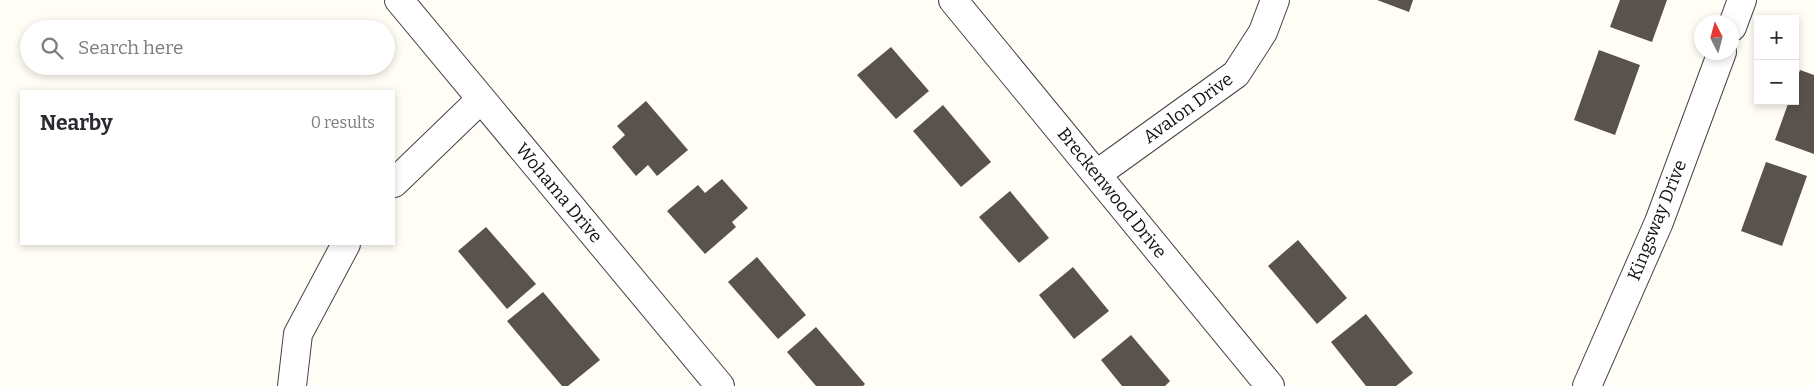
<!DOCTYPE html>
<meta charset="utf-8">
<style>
:root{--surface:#fff;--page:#f2f2f3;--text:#2b2b33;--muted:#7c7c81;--line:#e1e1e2}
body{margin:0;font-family:Bitter,serif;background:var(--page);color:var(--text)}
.controls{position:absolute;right:15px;top:15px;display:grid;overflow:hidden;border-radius:0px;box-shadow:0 2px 8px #0003}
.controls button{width:45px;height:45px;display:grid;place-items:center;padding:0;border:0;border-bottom:1px solid var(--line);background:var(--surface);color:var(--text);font:25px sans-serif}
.compass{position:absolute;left:1694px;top:15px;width:45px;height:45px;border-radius:50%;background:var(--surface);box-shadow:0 2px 8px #0003;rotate:354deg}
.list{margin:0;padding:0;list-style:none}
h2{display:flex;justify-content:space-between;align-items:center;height:65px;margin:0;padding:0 20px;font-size:21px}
h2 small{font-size:16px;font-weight:400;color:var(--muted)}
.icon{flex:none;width:28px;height:28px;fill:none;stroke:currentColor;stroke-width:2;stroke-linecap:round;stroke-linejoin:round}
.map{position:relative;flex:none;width:1814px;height:386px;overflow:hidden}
.search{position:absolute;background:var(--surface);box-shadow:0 2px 8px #0003;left:20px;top:20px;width:375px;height:55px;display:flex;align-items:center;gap:12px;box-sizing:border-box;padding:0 18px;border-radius:28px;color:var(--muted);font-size:19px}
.panel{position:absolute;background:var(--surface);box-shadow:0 2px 8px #0003;left:20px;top:90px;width:375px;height:155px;border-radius:0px}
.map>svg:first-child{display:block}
</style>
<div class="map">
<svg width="1814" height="386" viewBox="0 0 1814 386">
<rect width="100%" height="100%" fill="#fffdf5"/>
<path fill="#5a524d" d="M1377 0H1413L1409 12Z
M1620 0H1667L1652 42 1610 27Z
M891 47 929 91 896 119 857 75Z
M1599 50 1640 65 1615 135 1574 120Z
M1800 70 1814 75V154L1775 140 1789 101H1795V84Z
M646 101 688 150 657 176 648 165 636 176 612 147 625 135 617 126Z
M943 105 991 162 961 187 913 131Z
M1766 162 1807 176 1782 246 1741 231Z
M722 179 748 208 732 222 736 227 705 254 667 211 698 185 705 193Z
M1010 191 1049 238 1019 263 979 217Z
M486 227 536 284 507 309 458 251Z
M1298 240 1347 298 1317 324 1268 266Z
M757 257 806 315 778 339 728 282Z
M1073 267 1109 311 1074 339 1039 295Z
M543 292 600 360 568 386H562L507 321Z
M1366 314 1413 373 1396 386H1366L1331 342Z
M816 327 865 384 863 386H816L787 352Z
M1131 335 1170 381 1165 386H1122L1101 360Z"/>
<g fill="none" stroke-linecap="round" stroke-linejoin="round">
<g stroke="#444" stroke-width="30">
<path id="minor" d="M399 0 720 386
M953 0 1270 386
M1732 27 1742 0
M1097 174 1236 74 1263 32 1275 0
M394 183 481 99
M292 386 298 334 346 244
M1587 386 1659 222 1722 52"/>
</g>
<use href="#minor" stroke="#fff" stroke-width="28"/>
</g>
<g text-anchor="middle" stroke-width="5" stroke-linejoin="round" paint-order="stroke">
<g font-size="18" fill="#111" stroke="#fff">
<text transform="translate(1188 108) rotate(-36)" y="6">Avalon Drive</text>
<text transform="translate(559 193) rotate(50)" y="6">Wohama Drive</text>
<text transform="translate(1112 193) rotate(51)" y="6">Breckenwood Drive</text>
<text transform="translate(1657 220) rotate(-68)" y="6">Kingsway Drive</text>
</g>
</g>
</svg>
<div class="controls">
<button>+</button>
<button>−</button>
</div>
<svg class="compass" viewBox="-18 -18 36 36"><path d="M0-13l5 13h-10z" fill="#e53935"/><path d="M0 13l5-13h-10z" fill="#7c7c81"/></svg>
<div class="search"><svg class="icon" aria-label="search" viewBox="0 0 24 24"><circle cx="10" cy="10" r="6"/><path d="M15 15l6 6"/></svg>Search here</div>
<section class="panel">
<h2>Nearby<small>0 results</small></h2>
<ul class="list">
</ul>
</section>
</div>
